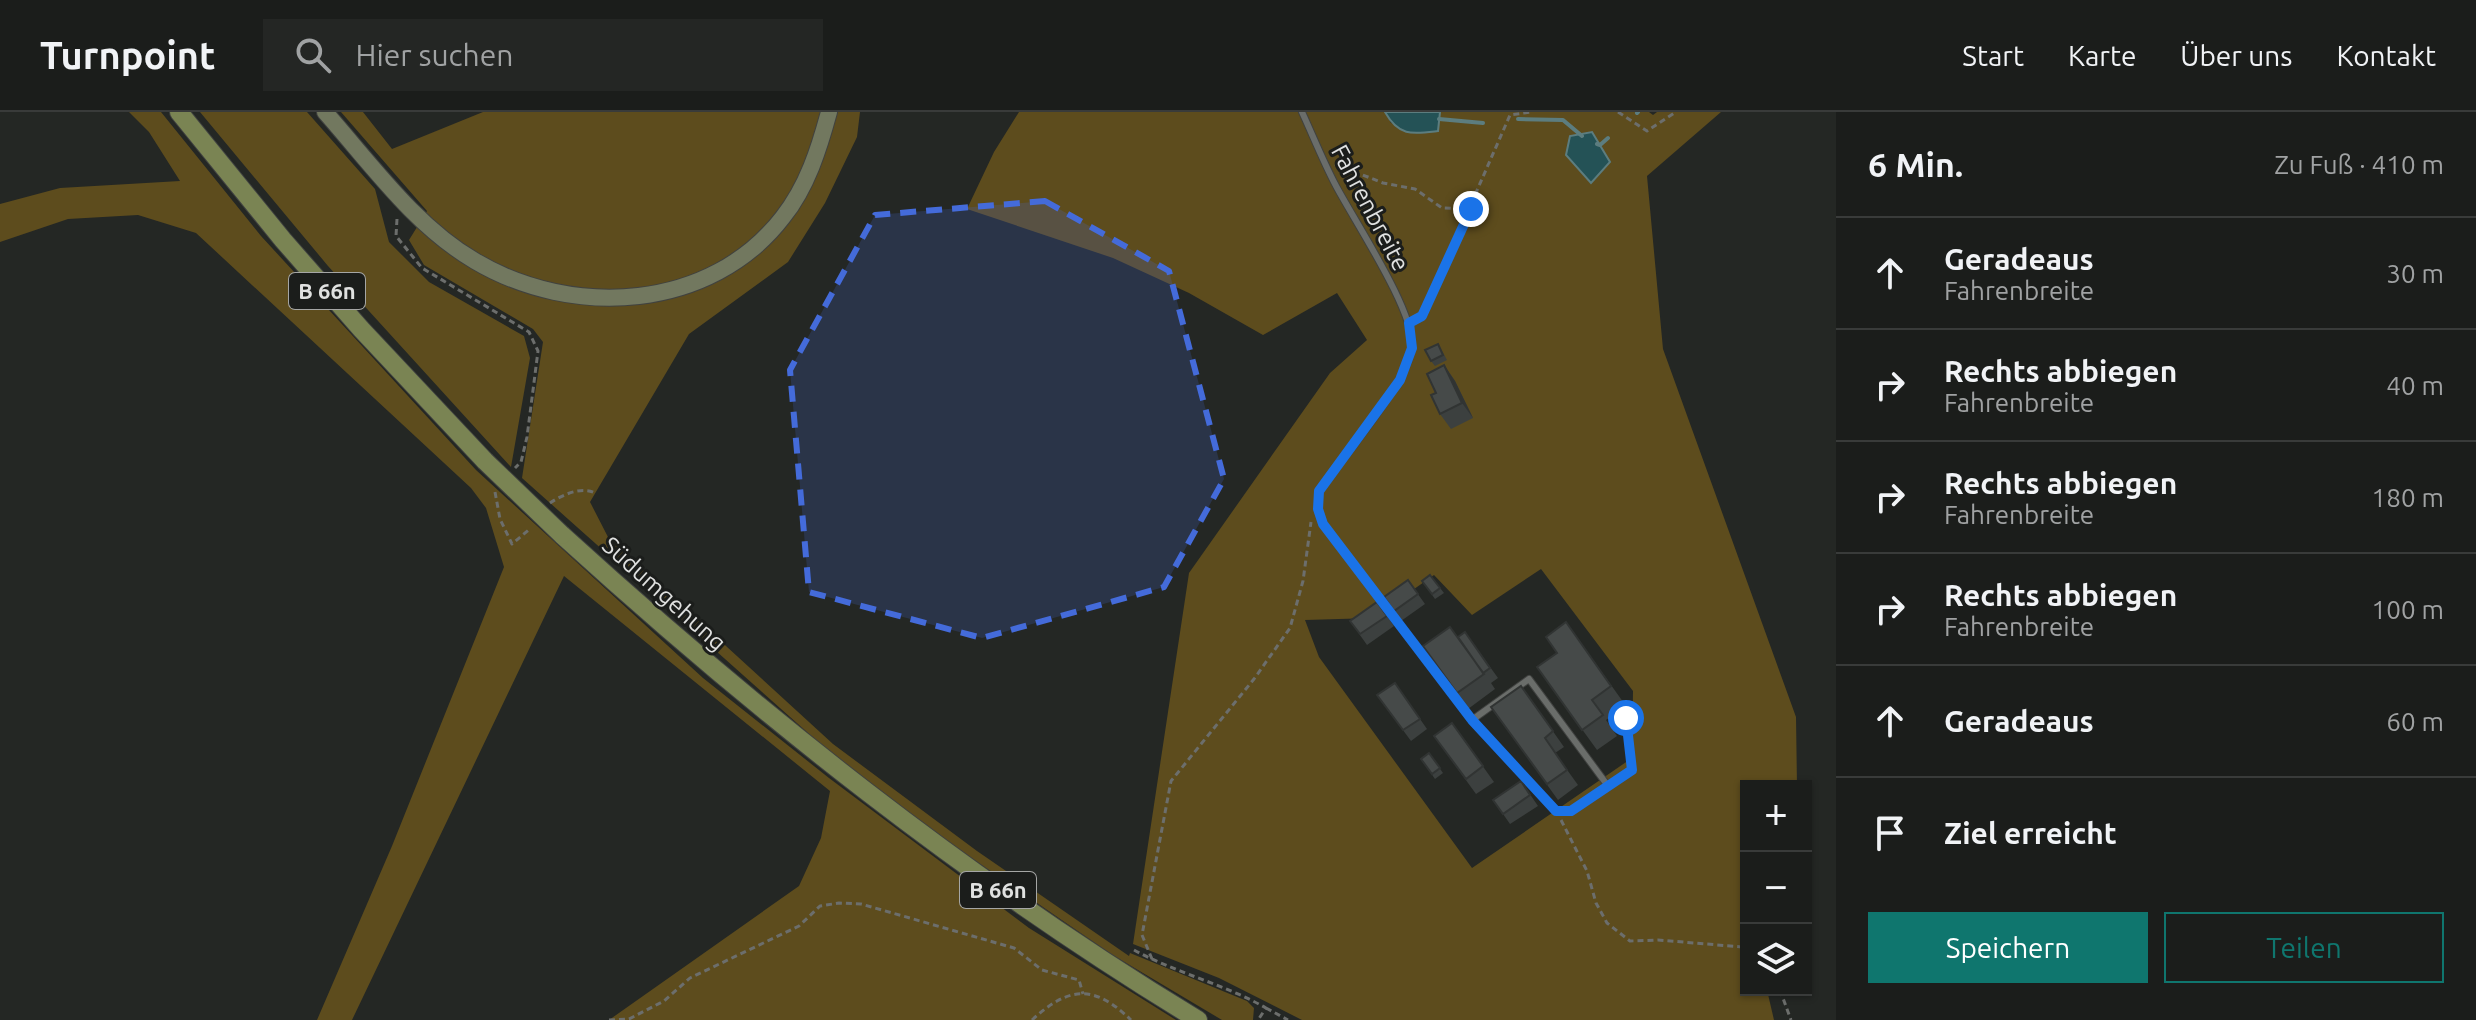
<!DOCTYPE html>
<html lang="de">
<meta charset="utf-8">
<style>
:root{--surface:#1b1d1b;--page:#242624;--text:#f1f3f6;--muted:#a0a2a3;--line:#393b3a;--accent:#0f766e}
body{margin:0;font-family:Ubuntu,sans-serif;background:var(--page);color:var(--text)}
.controls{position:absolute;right:24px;bottom:24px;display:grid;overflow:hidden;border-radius:0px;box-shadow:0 2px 6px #0004}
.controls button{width:72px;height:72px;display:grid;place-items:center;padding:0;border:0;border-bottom:2px solid var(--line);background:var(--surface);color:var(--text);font:40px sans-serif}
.stop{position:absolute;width:24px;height:24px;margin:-18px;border:6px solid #1a73e8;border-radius:50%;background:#fff}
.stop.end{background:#1a73e8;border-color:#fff;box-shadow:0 2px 8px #0008}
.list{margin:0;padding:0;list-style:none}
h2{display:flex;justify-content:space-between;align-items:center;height:104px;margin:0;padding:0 32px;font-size:34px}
h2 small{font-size:26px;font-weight:400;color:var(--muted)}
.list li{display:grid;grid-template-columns:52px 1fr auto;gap:24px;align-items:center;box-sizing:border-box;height:112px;padding:0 32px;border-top:2px solid var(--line)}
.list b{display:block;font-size:30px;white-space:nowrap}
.list p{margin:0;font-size:26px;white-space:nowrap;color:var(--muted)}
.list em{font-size:26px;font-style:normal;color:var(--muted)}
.actions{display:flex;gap:16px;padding:24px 32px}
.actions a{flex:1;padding:18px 0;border:2px solid var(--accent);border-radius:0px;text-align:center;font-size:28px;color:var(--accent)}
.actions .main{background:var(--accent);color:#fff}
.icon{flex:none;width:44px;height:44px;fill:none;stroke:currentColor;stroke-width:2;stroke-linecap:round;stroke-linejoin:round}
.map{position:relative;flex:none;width:1836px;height:908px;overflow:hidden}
header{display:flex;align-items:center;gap:48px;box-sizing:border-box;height:112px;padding:0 40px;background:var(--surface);border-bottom:2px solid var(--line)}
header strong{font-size:38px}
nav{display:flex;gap:44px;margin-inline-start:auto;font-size:28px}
.search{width:560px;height:72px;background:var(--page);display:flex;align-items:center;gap:20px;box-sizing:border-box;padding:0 28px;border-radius:0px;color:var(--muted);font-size:30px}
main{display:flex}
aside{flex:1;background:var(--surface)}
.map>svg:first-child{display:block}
</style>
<header>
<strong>Turnpoint</strong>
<div class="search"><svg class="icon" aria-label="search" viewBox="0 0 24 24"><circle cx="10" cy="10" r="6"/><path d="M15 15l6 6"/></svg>Hier suchen</div>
<nav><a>Start</a><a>Karte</a><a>Über uns</a><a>Kontakt</a></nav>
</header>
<main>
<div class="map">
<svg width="1836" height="908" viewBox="0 0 1836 908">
<rect width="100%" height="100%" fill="#242724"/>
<path fill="#5d4c1d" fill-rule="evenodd" d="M129 0H161L261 124 476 358 703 566 829 666 1029 816 1176 908H609L799 774 821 726 830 679 564 464 352 908H317L392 734 504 455 486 396 471 376 196 121 138 103 68 107 0 130V92L60 76 180 69 149 20Z
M200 0H307L375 77 389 130 429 170 524 224 530 246 511 355 328 154Z
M341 0H363L392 37 483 0H860L857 25 825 91 788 150 689 222 590 390 609 427 833 632 977 739 1129 844 1130 841 1247 889 1254 896 1253 908H1222L1111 842 941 725 826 637 522 366 543 230 533 217 424 153 409 128 427 99Z
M1019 0H1385L1391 11 1438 19 1440 0H1649L1653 3 1657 0H1721L1647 64 1663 237 1796 605 1797 674H1746V878H1767L1774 908H1302L1219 866 1133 832 1189 461 1330 261 1367 228 1337 181 1263 223 1189 181 1113 146 967 97 994 40ZM1592 20 1610 50 1591 70ZM1541 457 1633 579 1632 646 1472 756 1319 545 1305 508 1373 506 1434 463 1472 503Z"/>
<path fill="#245256" stroke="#5c7d7f" stroke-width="2" d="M1385 0H1440L1438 19C1413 22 1399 25 1385 0Z
M1592 20 1610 50 1591 71 1566 43 1570 24Z"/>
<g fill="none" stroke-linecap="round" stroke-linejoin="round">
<path stroke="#5c7d7f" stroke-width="4" d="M1637 1 1638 0
M1439 7 1483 11
M1518 7 1563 8 1582 24
M1597 32 1600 33 1608 26"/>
<g stroke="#404240" stroke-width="8">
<path id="service" d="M1302 0C1313 24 1323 49 1335 72 1353 107 1417 202 1412 237 1407 270 1341 349 1319 379L1318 397 1323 412 1472 608 1556 699H1571L1632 658 1626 606
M1472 608 1529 567 1608 674"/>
</g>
<g stroke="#404240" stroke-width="18">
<path id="secondary" d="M325 0C371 52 415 114 475 149 573 207 711 199 783 105 807 75 819 37 829 0"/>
</g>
<g stroke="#404240" stroke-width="20">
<path id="primary" d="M179 0 283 128 361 217 485 349
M562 423C761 604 968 768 1198 908"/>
</g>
<path stroke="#6c6e6c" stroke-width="3" stroke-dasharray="6 4" stroke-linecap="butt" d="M1618 0 1647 19 1676 0
M1335 52 1383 71 1415 77 1442 96 1469 97
M397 107 396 124 422 156 529 220 538 239 527 325 521 350 515 356
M1416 208 1422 204 1510 3 1531 0
M495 380 500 407 512 432 531 416
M550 391C562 383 581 374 595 381
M1561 708 1587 759 1596 791 1607 811 1630 829 1658 828 1742 835 1746 839
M1134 838C1176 861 1224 872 1266 896L1258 908
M1152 847 1142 823 1171 669 1254 567 1290 516 1303 469 1311 410
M1780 878 1791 908
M1266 896 1288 908
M609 908 629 907 664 889 690 866 799 814 820 794 839 791 861 792 1014 836 1042 858 1079 868 1083 882
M1032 908C1069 874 1094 872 1131 908"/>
<use href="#service" stroke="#6a6d6a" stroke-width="6"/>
<use href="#secondary" stroke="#72785f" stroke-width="16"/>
<use href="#primary" stroke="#7a8453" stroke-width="18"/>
<g stroke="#404240" stroke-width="20" stroke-linecap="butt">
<path id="primary-bridge" d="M485 349 562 423"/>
</g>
<use href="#primary-bridge" stroke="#7a8453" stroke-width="18"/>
</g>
<path fill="#3c403f" d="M1441 237 1447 248 1435 254 1431 249Z
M1444 253 1455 269 1473 306 1451 317 1440 302 1436 281Z
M1430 463 1444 481 1435 487 1422 469Z
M1408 468 1425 492 1401 509 1384 485Z
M1377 490 1394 514 1367 533 1350 509Z
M1566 510 1626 594 1606 608 1617 624 1597 638 1537 555 1557 541Z
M1465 520 1498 566 1491 571 1495 577 1468 597 1423 534 1465 535Z
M1395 571 1427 617 1411 629 1377 583Z
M1521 574 1564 635 1555 641 1578 673 1558 688 1491 595Z
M1452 611 1494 670 1476 682 1434 624Z
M1429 641 1443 661 1435 667 1421 647Z
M1521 669 1538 694 1510 712 1503 702Z"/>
<path fill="#313433" d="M1444 253 1455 269 1473 306 1462 291Z"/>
<path fill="#464a49" stroke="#313433" stroke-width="2" d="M1438 232 1443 243 1431 249 1425 238Z
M1444 253 1462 291 1440 302 1431 283 1436 281 1427 262Z
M1430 463 1440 476 1432 482 1422 469Z
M1408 468 1418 482 1394 499 1384 485Z
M1377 490 1387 504 1360 522 1350 509Z
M1566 510 1611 574 1592 588 1603 603 1582 618 1537 555 1557 541 1546 525Z
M1450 515 1484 562 1457 581 1423 534Z
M1465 520 1490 556 1483 561 1458 525Z
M1395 571 1420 607 1403 618 1377 583Z
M1521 574 1553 619 1545 626 1567 658 1547 672 1491 595Z
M1452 611 1483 654 1466 667 1434 624Z
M1429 641 1440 656 1432 662 1421 647Z
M1521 669 1530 683 1503 702 1493 688Z"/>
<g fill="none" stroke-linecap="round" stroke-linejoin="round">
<path stroke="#1a73e8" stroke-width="10" d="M1471 97 1422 204 1409 211 1412 236 1400 268 1319 379 1318 397 1323 412 1472 608 1556 699H1571L1632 658 1626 606"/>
</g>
<path fill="#446bda" fill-opacity="0.2" stroke="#446bda" stroke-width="6" stroke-dasharray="16 10" stroke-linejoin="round" d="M1045 89 1169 159 1224 367 1164 475 982 526 809 480 790 258 875 103Z"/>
<g text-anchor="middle" stroke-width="6" stroke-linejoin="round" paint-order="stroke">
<g fill="#1b1d1b" stroke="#a5a6a5" stroke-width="2">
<rect x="289" y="161" width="76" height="36" rx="6"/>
<rect x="960" y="760" width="76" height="36" rx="6"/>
</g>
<g font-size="22" font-weight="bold" fill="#e0e1e0">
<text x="327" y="187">B 66n</text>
<text x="998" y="786">B 66n</text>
</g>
<g font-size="24" fill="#e0e1e0" stroke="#1b1d1b">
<text transform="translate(1370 96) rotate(62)" y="8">Fahrenbreite</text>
<text transform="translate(664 482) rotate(42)" y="8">Südumgehung</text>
</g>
</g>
</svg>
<div class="controls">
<button>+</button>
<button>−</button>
<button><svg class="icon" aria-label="layers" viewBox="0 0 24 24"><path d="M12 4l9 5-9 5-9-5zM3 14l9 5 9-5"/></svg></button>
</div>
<div class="stop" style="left:1626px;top:606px"></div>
<div class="stop end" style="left:1471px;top:97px"></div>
</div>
<aside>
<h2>6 Min.<small>Zu Fuß · 410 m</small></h2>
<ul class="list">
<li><svg class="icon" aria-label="ahead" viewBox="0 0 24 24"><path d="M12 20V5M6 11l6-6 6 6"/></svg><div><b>Geradeaus</b><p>Fahrenbreite</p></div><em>30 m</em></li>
<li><svg class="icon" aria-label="right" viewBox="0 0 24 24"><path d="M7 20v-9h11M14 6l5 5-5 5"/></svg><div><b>Rechts abbiegen</b><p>Fahrenbreite</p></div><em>40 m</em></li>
<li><svg class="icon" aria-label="right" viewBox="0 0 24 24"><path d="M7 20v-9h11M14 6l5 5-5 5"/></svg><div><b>Rechts abbiegen</b><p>Fahrenbreite</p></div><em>180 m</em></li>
<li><svg class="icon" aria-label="right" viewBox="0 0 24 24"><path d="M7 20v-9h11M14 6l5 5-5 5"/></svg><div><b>Rechts abbiegen</b><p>Fahrenbreite</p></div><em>100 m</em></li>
<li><svg class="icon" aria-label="ahead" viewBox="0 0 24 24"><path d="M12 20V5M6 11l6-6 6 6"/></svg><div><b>Geradeaus</b></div><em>60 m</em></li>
<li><svg class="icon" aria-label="arrive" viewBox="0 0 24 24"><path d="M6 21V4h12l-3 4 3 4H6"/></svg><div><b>Ziel erreicht</b></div></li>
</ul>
<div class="actions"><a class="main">Speichern</a><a>Teilen</a></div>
</aside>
</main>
